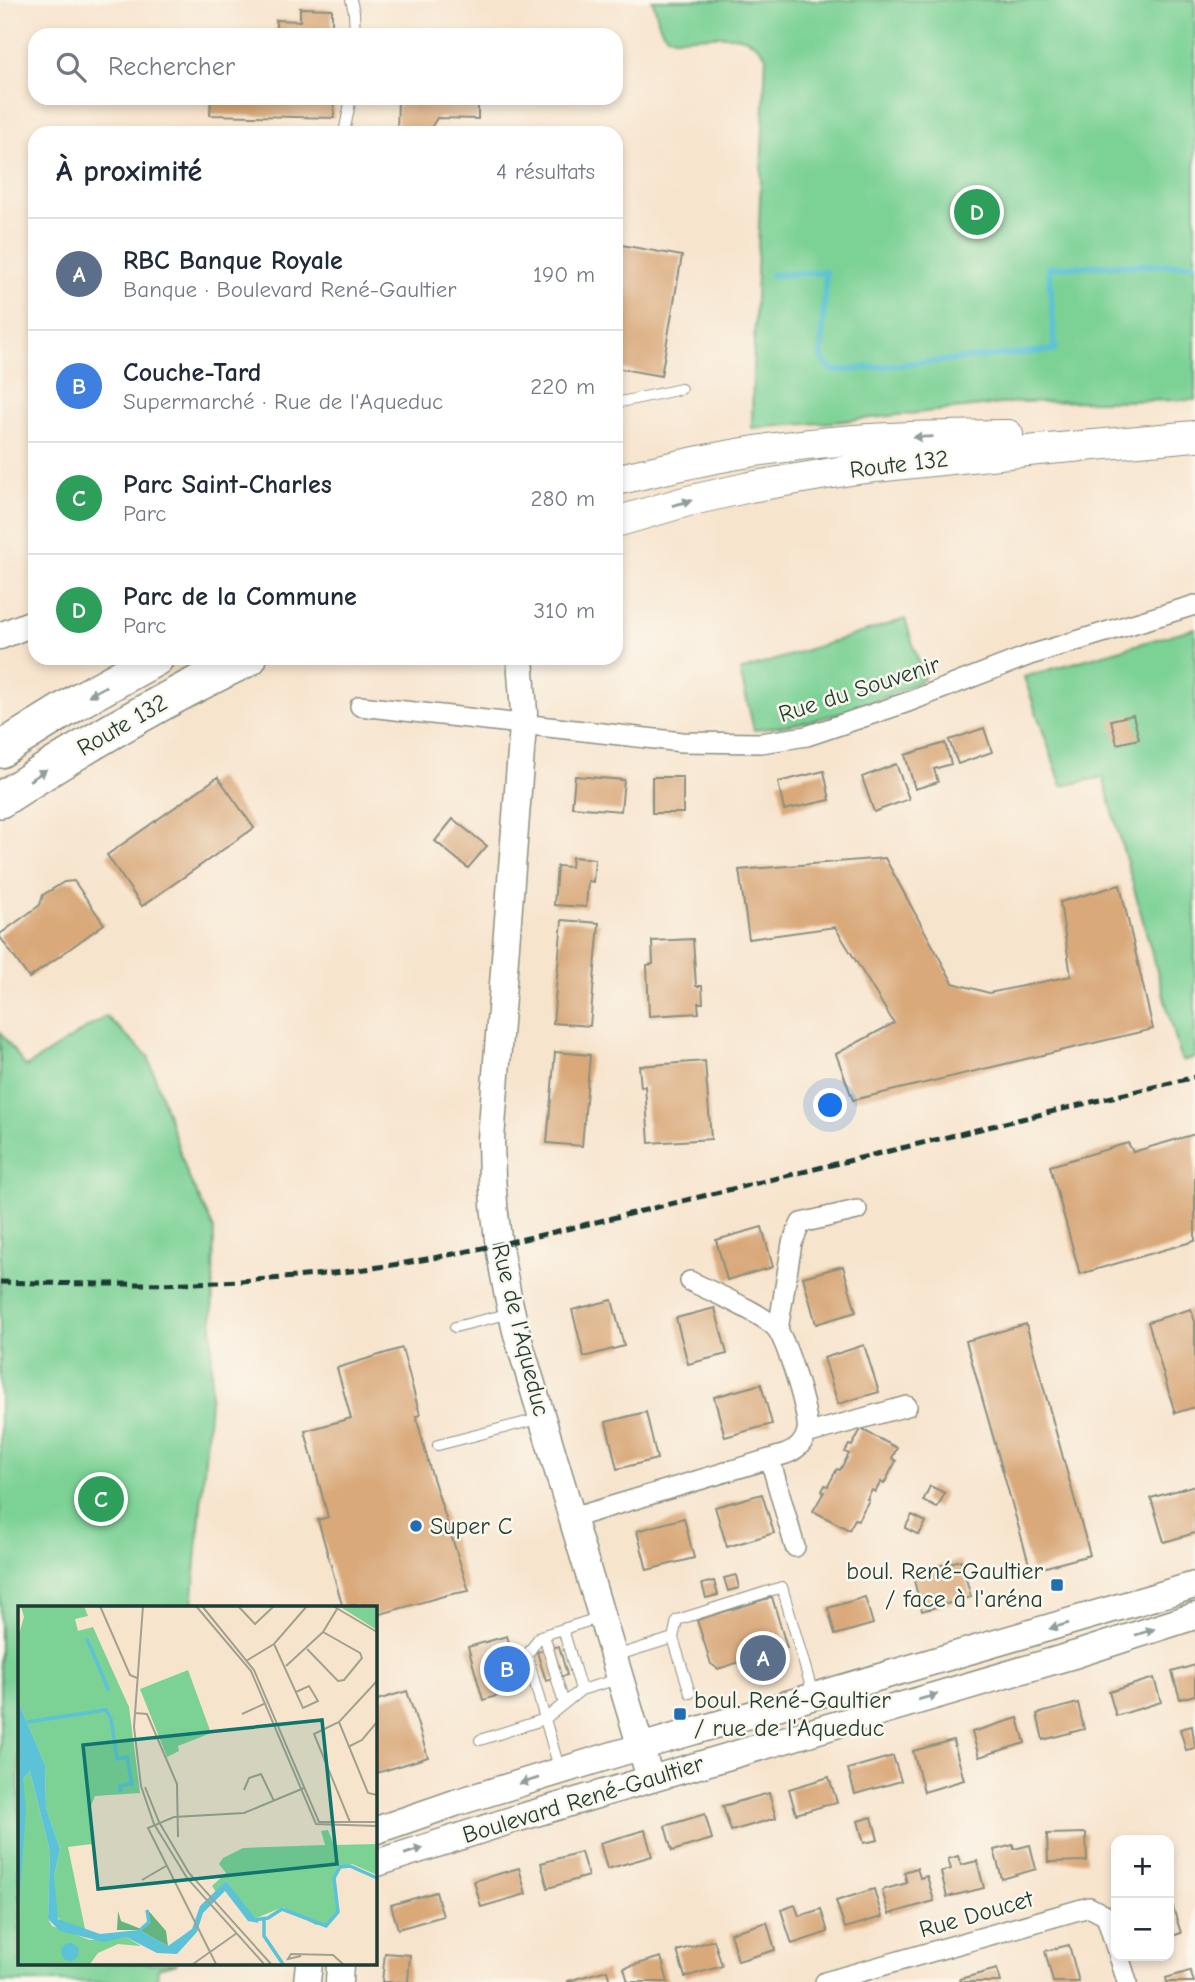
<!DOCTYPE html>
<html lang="fr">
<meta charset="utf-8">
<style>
:root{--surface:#fff;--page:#f6f6f7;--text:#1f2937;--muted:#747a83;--line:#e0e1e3;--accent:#db2777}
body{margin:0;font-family:"Comic Neue",sans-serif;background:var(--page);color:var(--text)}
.controls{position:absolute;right:21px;bottom:21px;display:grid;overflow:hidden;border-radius:14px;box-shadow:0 4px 10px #0003}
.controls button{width:63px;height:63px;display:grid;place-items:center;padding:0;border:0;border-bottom:2px solid var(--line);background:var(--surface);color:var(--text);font:35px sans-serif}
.you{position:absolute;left:831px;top:1106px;width:24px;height:24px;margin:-18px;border:5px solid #fff;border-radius:50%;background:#1a73e8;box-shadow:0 0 0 10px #1a73e833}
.badge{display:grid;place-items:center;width:46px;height:46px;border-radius:50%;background:var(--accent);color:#fff;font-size:23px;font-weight:700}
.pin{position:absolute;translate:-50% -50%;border:4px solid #fff;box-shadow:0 2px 7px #0006}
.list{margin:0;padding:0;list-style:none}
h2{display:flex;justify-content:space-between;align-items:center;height:91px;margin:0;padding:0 28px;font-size:30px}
h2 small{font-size:23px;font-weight:400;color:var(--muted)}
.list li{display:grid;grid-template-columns:46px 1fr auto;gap:21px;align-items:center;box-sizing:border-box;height:112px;padding:0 28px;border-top:2px solid var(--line)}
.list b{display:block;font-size:26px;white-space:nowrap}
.list p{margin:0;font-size:23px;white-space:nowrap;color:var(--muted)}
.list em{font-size:23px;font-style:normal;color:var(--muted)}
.icon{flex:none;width:38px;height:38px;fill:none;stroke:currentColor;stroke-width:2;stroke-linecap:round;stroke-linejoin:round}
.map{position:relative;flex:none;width:1195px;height:1982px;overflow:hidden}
.search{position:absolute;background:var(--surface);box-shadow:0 4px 10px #0003;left:28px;top:28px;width:595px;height:77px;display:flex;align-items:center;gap:18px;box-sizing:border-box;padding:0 24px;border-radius:21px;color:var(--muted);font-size:26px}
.panel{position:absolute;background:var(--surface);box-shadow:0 4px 10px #0003;left:28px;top:126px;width:595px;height:539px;border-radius:21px}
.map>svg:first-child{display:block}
</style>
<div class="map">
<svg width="1195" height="1982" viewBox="0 0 1195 1982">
<rect width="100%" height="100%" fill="#fbf7ec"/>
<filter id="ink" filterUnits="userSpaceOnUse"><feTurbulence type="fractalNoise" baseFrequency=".0143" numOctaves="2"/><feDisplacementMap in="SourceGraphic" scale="14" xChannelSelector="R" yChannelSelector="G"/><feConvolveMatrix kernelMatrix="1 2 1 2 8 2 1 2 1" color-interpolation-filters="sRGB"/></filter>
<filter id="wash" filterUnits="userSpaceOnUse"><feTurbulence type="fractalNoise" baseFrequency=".00686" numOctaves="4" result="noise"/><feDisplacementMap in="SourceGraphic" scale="28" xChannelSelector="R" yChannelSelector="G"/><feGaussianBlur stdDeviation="1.57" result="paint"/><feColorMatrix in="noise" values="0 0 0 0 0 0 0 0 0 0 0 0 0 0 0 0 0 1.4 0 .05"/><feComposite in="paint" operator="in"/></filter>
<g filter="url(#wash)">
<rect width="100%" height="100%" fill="#f7e4cd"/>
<path fill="#7cd195" stroke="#4e8764" stroke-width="2" d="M652 0H1195V400L1018 402 834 422 752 428 753 368 766 56C761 49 757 44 749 40 733 32 694 38 674 38 655 33 660 15 652 0Z
M905 619 924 679C872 706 812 724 754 730L740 671Z
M1195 628V1058L1182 1061 1103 777 1062 786 1024 677Z
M106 1016 148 1056 188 1176 214 1229 211 1390 192 1607 19 1608V1963H178L158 1968 157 1982H0V1032L26 1067Z"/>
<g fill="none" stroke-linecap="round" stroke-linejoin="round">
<path stroke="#5bc2d8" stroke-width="6" d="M772 275 826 272 821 357 827 366 835 371 1055 350 1049 267 1195 264"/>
</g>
<g id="blocks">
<path fill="#d9a97a" d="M300 8 332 9V35H276V20L300 21Z
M211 98H334V118L210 115Z
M398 98H478V119L437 118 428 133H397Z
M616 244 682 256 661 376 616 368Z
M1133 715 1139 739 1117 744 1111 720Z
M984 728 992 752 958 764 949 740Z
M945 743 951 764 934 769 938 782 915 789 905 755Z
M896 764 909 799 874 812 862 777Z
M824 771 830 800 784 810 778 782Z
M575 776 624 780 621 811 572 807Z
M218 777 254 828 142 906 107 855Z
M652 777H683V813H652Z
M453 819 487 846 468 868 435 841Z
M572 857 595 859 593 882 588 881 586 907 554 905 557 866 571 867Z
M885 858 953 983 989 993 1071 976 1060 902 1120 885 1153 1029 853 1100 836 1054 894 1023 835 927 749 939 739 870Z
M74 881 104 924 29 978 0 937V934L40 905 43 895 64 882Z
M562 920 599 923 590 1026 553 1023Z
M693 939 696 986H702L703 1003H698L699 1013 649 1016 647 965 653 964 652 941Z
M555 1052 590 1055 582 1146 547 1143Z
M705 1061 711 1139 649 1143 645 1086 641 1087 639 1066Z
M1195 1134V1241L1080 1274 1050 1166 1128 1143 1133 1152Z
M762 1227 773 1267 727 1280 716 1240Z
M843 1266 856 1312 816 1324 803 1277Z
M612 1300 624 1346 584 1357 572 1310Z
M715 1308 727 1354 688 1364 676 1318Z
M1191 1309 1195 1322V1407L1175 1413 1148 1322Z
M1026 1324 1090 1555 1031 1571 966 1341Z
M864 1345 879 1392 838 1404 824 1358Z
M402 1348 420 1415 416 1416 430 1469 469 1591 447 1595 374 1616V1608H356V1605L343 1608 318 1520 328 1517 305 1431 351 1418 337 1368Z
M761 1384 772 1424 725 1437 714 1397Z
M646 1412 657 1459 617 1469 606 1422Z
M861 1429 897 1448 892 1458 896 1461 884 1484 881 1482 875 1492 872 1490 867 1499 869 1500 858 1520 855 1519 849 1530 813 1511 824 1492 822 1491 825 1485 828 1486 837 1469 840 1470 849 1454 845 1452 849 1445 852 1446Z
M1195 1485V1533L1164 1542 1151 1498Z
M930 1486 945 1493 937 1508 923 1501Z
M762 1494 774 1533 727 1547 715 1507Z
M912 1515 926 1522 919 1535 905 1528Z
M684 1518 694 1558 647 1570 637 1531Z
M961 1560 971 1597 922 1611 912 1573Z
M736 1575 739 1588 728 1591 724 1578Z
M714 1581 718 1595 706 1598 702 1584Z
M772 1597 787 1648 774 1652 776 1661 755 1667 752 1658 718 1669 711 1664 697 1620Z
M865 1597 873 1624 835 1635 828 1608Z
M507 1636 522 1688 483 1700 468 1647Z
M559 1646 567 1675 546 1681 537 1652Z
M1195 1665V1695L1180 1699 1172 1672Z
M1154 1678 1161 1702 1116 1716 1109 1692Z
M407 1691 428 1757 374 1774V1701Z
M1078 1703 1084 1729 1043 1740 1037 1714Z
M1018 1718 1025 1743 979 1757 972 1732Z
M1192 1726 1195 1748 1186 1750 1180 1729Z
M953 1740 964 1780 924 1792 913 1751Z
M893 1756 901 1781 855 1794 848 1769Z
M829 1777 837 1802 796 1814 789 1789Z
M769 1793 776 1818 731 1831 723 1806Z
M705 1814 712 1839 672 1851 665 1826Z
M872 1817 878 1840 864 1843 858 1821Z
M645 1830 652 1856 607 1869 600 1843Z
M1086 1833 1087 1861 1048 1862 1047 1834Z
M1013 1845 1014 1849 1030 1845 1036 1869 1002 1879 994 1850Z
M581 1852 588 1876 548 1888 541 1863Z
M958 1856 961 1865 977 1861 984 1888 947 1897 941 1872 951 1869 948 1859Z
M519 1868 526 1894 481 1907 474 1881Z
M917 1868 920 1878 927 1876 934 1901 889 1914 882 1890 907 1883 904 1872Z
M874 1889 882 1917 845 1928 836 1901Z
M436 1892 443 1916 398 1929 391 1905Z
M1169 1895 1181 1933 1169 1937Z
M795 1905 799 1916 821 1909 828 1932 792 1944 781 1910Z
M767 1922 775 1950 738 1961 730 1933Z
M714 1940 722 1966 685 1977 677 1951Z
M1069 1945 1079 1982H1053L1045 1951Z
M385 1953 410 1955 408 1982H382Z
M661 1957 668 1982H628L624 1968Z
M997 1969 1001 1982H961L960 1979Z
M607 1970 610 1982H568V1981Z
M1190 1971 1194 1982H1167L1166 1978Z"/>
</g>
</g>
<g filter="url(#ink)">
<use href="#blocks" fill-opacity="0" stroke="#8b9080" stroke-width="2"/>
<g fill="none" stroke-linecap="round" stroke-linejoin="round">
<g stroke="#8b9080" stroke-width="12">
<path id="lane" d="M351 0 354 12 355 35
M344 133 351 98
M616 403 681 389
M455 1327 511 1313
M438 1445 542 1418
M601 1617 563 1629 581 1690 618 1679
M544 1635 564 1704
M673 1638 677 1620 782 1587 813 1694
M615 1656 673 1638 690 1693
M480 1740 545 1719 527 1655 540 1636 563 1629
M560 1771 545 1719 581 1690"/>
</g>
<g stroke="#8b9080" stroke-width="22">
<path id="street" d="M360 706 682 742 761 743 807 736 908 702 1030 655 1195 605
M778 1330 792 1243 801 1223 857 1210
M806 1434 907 1406
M770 1459 795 1547
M572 1518 786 1454C797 1450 805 1442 807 1431 810 1416 786 1339 776 1328 760 1312 712 1292 690 1281
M1119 1956 1127 1982
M825 1982 1089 1907 1106 1916 1116 1948"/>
</g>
<g stroke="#8b9080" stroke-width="29">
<path id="secondary" d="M0 636 35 622
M520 658 524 713 491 1139C491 1205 500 1268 516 1331L650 1778
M374 1831 455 1803 616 1754 1195 1585
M374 1864 515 1819 1077 1654 1195 1616
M307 1982 309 1963
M339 1982 340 1963"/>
</g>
<g stroke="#8b9080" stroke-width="32">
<path id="primary" d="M616 480C671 467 727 454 784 447 858 437 933 436 1008 435
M616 522 688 501 750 487 856 469 1038 450 1195 436"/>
</g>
<g stroke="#8b9080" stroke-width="38">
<path id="highway" d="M0 750 82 699 156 658
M0 800C80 748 163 699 249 658"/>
</g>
<use href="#lane" stroke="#fff" stroke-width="10"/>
<use href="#street" stroke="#fff" stroke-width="19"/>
<use href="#secondary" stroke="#fff" stroke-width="26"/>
<use href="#primary" stroke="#fff" stroke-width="30"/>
<use href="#highway" stroke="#fff" stroke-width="35"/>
<path stroke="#1f3d34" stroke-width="5" stroke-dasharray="10 5" stroke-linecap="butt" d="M0 1282C105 1285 210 1286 314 1275 401 1267 486 1248 571 1228L1195 1077"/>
</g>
<defs><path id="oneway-solid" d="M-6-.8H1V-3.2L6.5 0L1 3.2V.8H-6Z" transform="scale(1.75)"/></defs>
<g fill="#8f9e9a">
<use href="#oneway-solid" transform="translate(923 437) rotate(178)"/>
<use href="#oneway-solid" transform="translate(682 503) rotate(-15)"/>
<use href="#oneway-solid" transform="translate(97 691) rotate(151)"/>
<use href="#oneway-solid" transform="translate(38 775) rotate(-33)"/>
<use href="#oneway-solid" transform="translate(1059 1626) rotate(164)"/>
<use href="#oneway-solid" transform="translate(1145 1632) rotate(-18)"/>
<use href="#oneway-solid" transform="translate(928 1697) rotate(-16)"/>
<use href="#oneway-solid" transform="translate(529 1781) rotate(163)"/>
<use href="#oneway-solid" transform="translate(414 1851) rotate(-19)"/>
</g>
</g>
<g fill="#1f6fb2" stroke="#fbf7ec" stroke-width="2.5">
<circle cx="416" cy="1526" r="7"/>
<rect x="1050" y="1578" width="14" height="14" rx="3.5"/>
<rect x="673" y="1707" width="14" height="14" rx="3.5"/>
</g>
<g text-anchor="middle" stroke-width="5" stroke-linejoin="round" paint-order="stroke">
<g font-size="24" fill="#1f3d34" stroke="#fbf7ec">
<text transform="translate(899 464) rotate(-7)" y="8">Route 132</text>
<text transform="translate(859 689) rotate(-18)" y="8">Rue du Souvenir</text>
<text transform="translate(122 725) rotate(-30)" y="8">Route 132</text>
<text transform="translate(521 1330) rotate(76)" y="8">Rue de l'Aqueduc</text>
<text transform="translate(583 1799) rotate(-17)" y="8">Boulevard René-Gaultier</text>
<text transform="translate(976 1914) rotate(-16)" y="8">Rue Doucet</text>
</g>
<g font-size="24" fill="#1f3d34" stroke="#fbf7ec" text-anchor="start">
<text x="430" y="1534">Super C</text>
<text x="1043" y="1579" text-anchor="end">boul. René-Gaultier<tspan x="1043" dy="28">/ face à l'aréna</tspan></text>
<text x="694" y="1708">boul. René-Gaultier<tspan x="694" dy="28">/ rue de l'Aqueduc</tspan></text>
</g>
</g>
<g transform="translate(18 1606)">
<rect width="359" height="359" fill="#f7e4cd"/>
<path d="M3 0H66L70 10 57 13 60 25 75 21 111 101 122 187 77 190 71 205 74 238 50 241 67 323 44 316 37 308 36 270 42 243 28 202 27 159 0 95 1 28 6 11ZM321 0H359V24ZM170 64 193 127 160 140 161 145 149 151 122 83ZM12 165 32 246 30 313 34 320 72 334 108 331 123 340 100 338 80 347 72 358H0L5 173ZM310 224 316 239 359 238V269L334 258 320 261 315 275 319 307 308 319H298L265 301 236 313 208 275 198 286 194 280 208 267 201 258 205 252 225 242 307 239 303 225Z" fill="#7cd195"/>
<path d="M129 303 148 325 150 340 121 324H99L100 305 103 315 123 323 132 315Z" fill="#65b37e"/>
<path d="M0 95 27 159 28 202 42 243 36 270 40 313 82 328 121 324 150 340 174 323 182 300 208 275 241 317 230 315 207 285 185 307 179 326 159 348 139 347 108 331 86 336 42 325 30 313 32 246 12 165 5 173 8 203 0 314ZM43 346a9 9 0 1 1 18 0a9 9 0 1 1-18 0Z" fill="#5bc2d8"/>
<path fill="none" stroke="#5bc2d8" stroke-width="3.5" d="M69 33 91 85M9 116 88 104 93 113 99 153 109 151 114 178 102 180 103 186M235 314 250 312 264 303 308 320 320 306 316 272 322 261 332 260 359 272M246 314V330L265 358M121 325 131 316 129 304"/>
<path fill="none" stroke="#a1a190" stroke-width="2" d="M82 0 112 69 119 72M125 0 116 121 123 180 136 218M178 0 233 65 298 218 359 220M184 0 236 64 301 216H359M220 0 237 18 256 0M315 0 359 26M256 38 285 102 300 95 291 80 278 86M289 43 320 75 326 74 344 52 342 47 305 26M228 55 256 38 289 0M268 60 305 26 319 3M117 107 129 108 159 178 160 231M224 108 248 97M321 116 350 187 359 189M330 141 344 134 359 116M127 181 141 216M226 184 231 172 243 168 256 195M141 216 171 267 253 358M332 216 296 128 321 116 359 75M136 218 169 272 246 358M124 274 148 260M283 350 270 353 273 348 315 349 325 358M175 358 219 327M198 358 130 222 156 211 226 207 286 182"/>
<path fill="#0f766e" fill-opacity="0.15" stroke="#0f766e" stroke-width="3.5" d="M304 114 319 258 80 283 65 139Z"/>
<rect width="359" height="359" fill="none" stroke="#1f3d34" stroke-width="3.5"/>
</g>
</svg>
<div class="controls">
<button>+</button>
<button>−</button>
</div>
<div class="you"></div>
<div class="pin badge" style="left:763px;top:1658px;background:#5c6f8a">A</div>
<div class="pin badge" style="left:507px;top:1669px;background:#3f7fe0">B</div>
<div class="pin badge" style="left:101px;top:1499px;background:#2e9e5b">C</div>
<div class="pin badge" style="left:977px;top:212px;background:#2e9e5b">D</div>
<div class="search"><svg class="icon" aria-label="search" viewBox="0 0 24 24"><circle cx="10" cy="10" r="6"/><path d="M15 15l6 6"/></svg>Rechercher</div>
<section class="panel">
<h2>À proximité<small>4 résultats</small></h2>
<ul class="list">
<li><span class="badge" style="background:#5c6f8a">A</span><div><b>RBC Banque Royale</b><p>Banque · Boulevard René-Gaultier</p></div><em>190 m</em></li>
<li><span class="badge" style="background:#3f7fe0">B</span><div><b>Couche-Tard</b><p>Supermarché · Rue de l'Aqueduc</p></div><em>220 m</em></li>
<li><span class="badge" style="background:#2e9e5b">C</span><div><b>Parc Saint-Charles</b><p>Parc</p></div><em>280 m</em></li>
<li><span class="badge" style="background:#2e9e5b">D</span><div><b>Parc de la Commune</b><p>Parc</p></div><em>310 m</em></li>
</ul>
</section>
</div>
